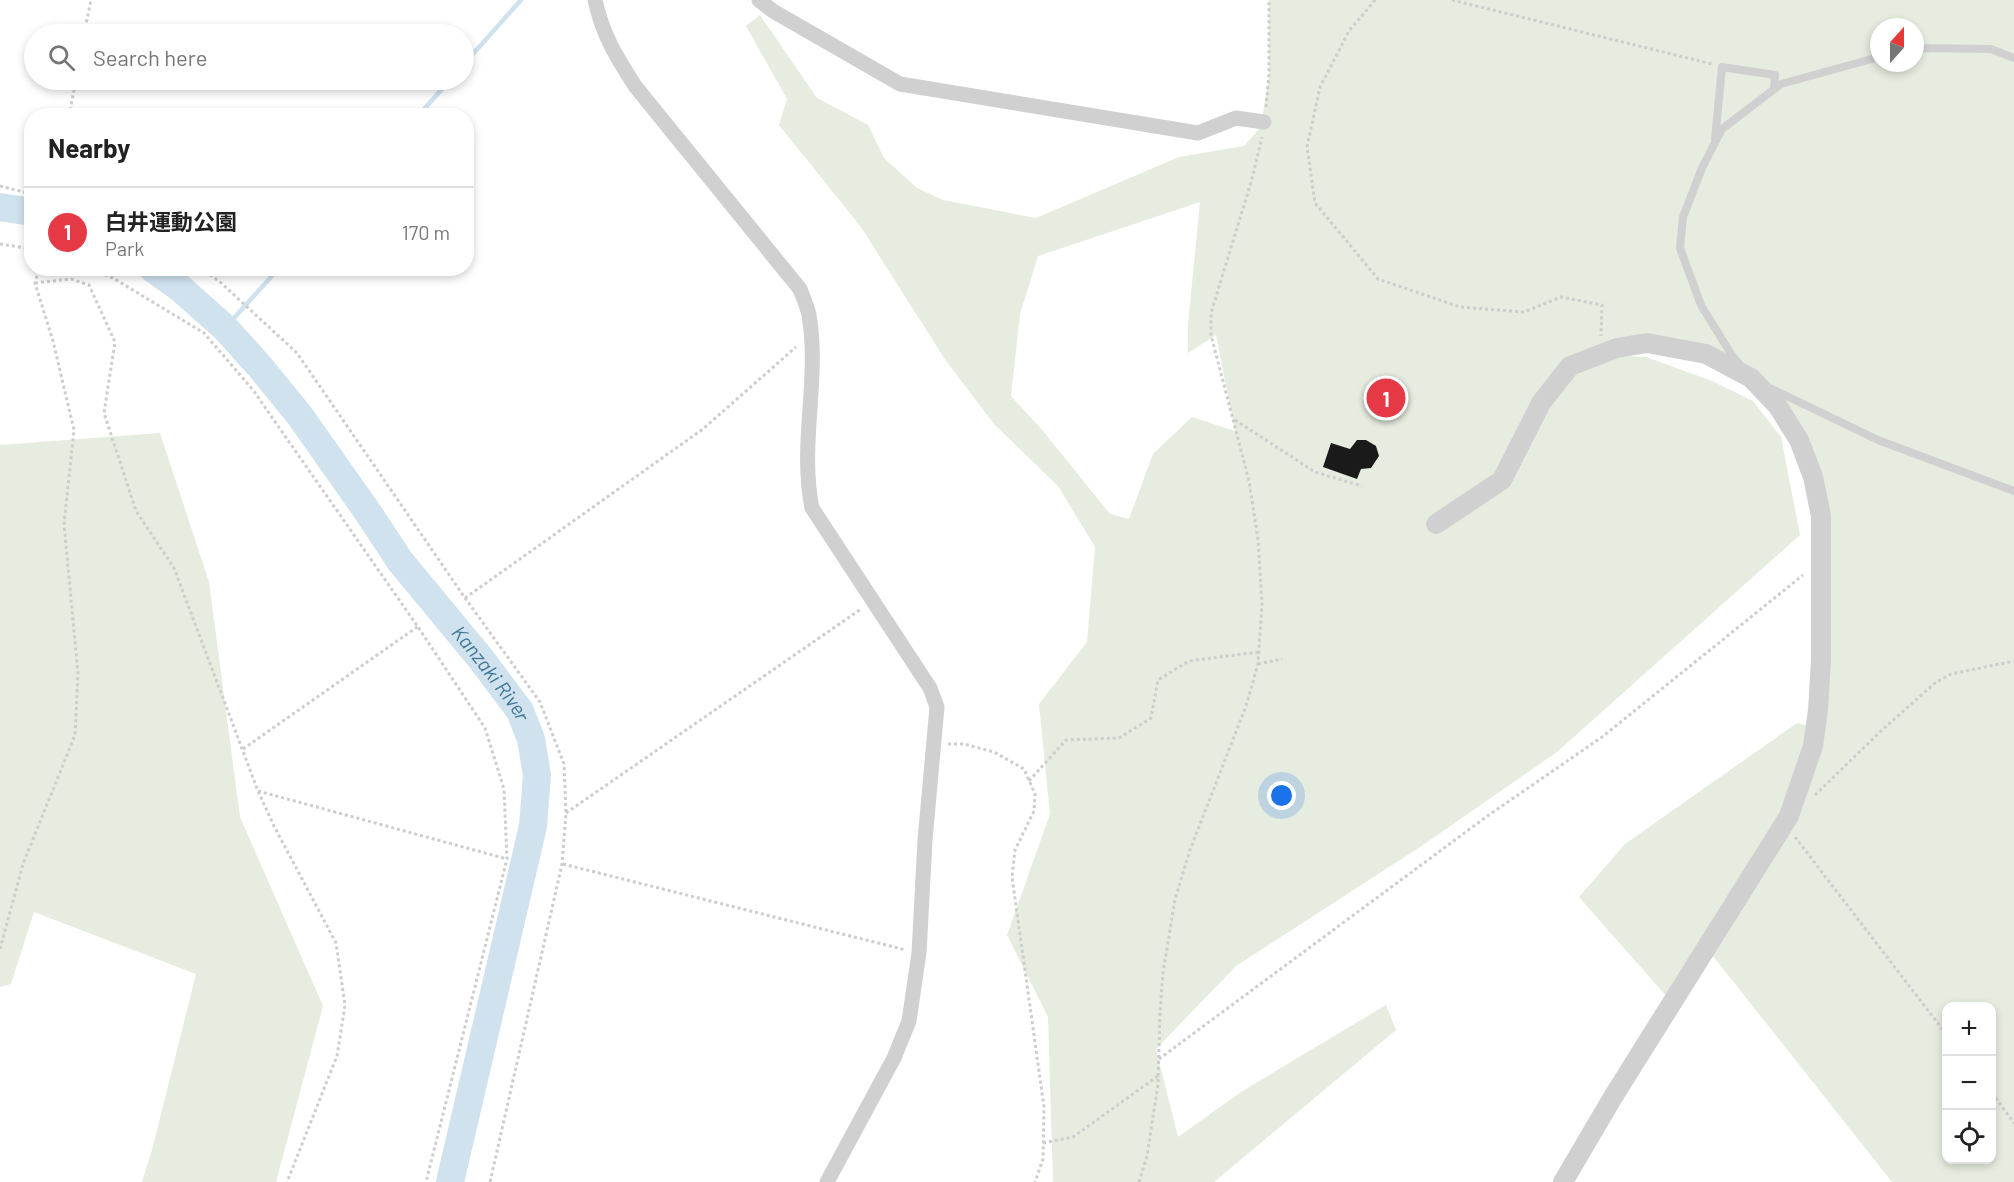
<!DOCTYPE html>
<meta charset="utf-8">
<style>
:root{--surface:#fff;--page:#f6f6f6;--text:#222;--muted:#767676;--line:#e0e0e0;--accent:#e63946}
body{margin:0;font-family:Barlow,"Noto Sans JP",sans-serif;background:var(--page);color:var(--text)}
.controls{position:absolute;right:18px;bottom:18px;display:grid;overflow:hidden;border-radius:12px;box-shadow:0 3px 9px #0003}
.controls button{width:54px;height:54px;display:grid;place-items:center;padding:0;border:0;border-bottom:2px solid var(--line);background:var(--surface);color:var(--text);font:30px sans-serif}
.compass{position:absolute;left:1870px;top:18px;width:54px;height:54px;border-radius:50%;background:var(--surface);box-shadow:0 3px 9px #0003;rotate:21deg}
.you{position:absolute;left:1282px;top:796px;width:21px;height:21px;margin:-15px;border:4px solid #fff;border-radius:50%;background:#1a73e8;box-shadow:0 0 0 9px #1a73e833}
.badge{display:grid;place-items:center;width:39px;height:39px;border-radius:50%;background:var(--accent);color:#fff;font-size:20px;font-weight:700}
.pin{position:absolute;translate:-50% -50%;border:3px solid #fff;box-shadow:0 2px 6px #0006}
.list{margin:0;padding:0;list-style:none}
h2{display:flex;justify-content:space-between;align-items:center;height:78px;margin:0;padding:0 24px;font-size:26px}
h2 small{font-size:20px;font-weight:400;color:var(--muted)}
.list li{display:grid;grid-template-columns:39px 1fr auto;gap:18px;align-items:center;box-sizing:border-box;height:90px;padding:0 24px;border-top:2px solid var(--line)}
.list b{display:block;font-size:22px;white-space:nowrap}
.list p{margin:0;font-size:20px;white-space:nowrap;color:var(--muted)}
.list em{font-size:20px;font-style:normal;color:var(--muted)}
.icon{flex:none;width:33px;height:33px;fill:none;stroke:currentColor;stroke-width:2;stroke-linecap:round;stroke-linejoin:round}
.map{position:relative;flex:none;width:2014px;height:1182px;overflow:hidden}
.search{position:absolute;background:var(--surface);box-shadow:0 3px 9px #0003;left:24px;top:24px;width:450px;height:66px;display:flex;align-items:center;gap:15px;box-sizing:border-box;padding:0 21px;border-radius:33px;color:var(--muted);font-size:22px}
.panel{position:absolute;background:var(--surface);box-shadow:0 3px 9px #0003;left:24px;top:108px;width:450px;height:168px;border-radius:24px}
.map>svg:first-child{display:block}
</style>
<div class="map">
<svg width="2014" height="1182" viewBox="0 0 2014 1182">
<rect width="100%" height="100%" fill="#fff"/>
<path fill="#e6ecdf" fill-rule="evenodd" d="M1269 0H2014V1182H1892L1713 956 1667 997 1579 897 1625 844 1797 723 1815 728 1813 477 1751 378 1647 343 1602 355 1646 357 1712 381 1753 401 1781 437 1800 535 1557 752 1420 847 1236 966 1156 1049 1178 1137 1241 1092 1386 1005 1396 1030 1214 1182H1053L1048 1017 1007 935 1050 814 1039 704 1087 642 1095 547 1058 486 994 424 946 361 861 227 779 125 787 99 746 26 760 15 817 98 868 125 884 158 917 188 943 200 1036 218 1179 157 1244 146 1261 127 1269 75ZM1879 27H1915V63H1879ZM1200 202 1188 325V353L1216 335 1235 431 1192 417 1153 454 1129 519 1110 514 1043 431 1011 396 1020 314 1038 256ZM1946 1006H1992V1160H1946Z
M160 433 209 582 240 817 323 1006 276 1182H142L152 1150 196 974 34 912 11 984 0 987V445Z"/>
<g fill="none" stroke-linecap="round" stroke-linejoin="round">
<path stroke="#cfe2ee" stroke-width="4.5" d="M464 64 521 0
M418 116 450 80
M225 328 279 268"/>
<g stroke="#cfe2ee" stroke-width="28">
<path d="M0 207 32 212"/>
<path id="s1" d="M152 268 180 288 225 328 261 368 300 416 367 511 400 561 481 659 520 711 531 739 537 775 533 826 450 1182"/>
</g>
</g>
<path fill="#1a1a1a" d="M1357 440H1366L1376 446 1379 456 1371 468 1361 469 1357 479 1323 467 1331 443 1350 449Z"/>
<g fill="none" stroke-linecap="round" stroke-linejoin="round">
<path stroke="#cdcdcd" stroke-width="3" stroke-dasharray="3 3" stroke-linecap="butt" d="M1375 0 1349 31 1320 87 1307 147 1315 203 1378 279 1460 307 1524 312 1561 297 1602 305 1601 336
M1452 0 1712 64
M84 34 91 0
M1266 107 1269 75V0
M69 116 76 80
M0 186 32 194
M0 244 32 249
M88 268 113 278 204 333 253 390 418 627 485 728 504 789 507 859 426 1182
M200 268 220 282 297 353 465 598 540 702 564 764 566 813 562 864 490 1182
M35 283 71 279 89 285 115 342 104 413 136 511 174 568 258 791 274 826 336 943 345 1005 337 1056 287 1182
M1235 420 1315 472 1362 486
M465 598 703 429 796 347
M1258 664 1282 659
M948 744H964L994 752 1024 769 1035 794 1034 811 1015 850 1012 877 1044 1107 1043 1159 1035 1182
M243 749 420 625
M1029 781 1066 740 1119 738 1151 718 1158 680 1189 661 1259 652
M258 791 507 859
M1815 795 1882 730 1935 683 1951 674 2014 661
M566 813 861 609
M1795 837 1946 1034
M563 864 906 950
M0 949 23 864 75 735 78 674 64 524 74 430 53 341 35 283 39 268
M1159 1059 1486 817 1602 737 1803 575
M1992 1093 2014 1123
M1043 1143 1073 1137 1158 1076
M1139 1182 1147 1156 1158 1084 1160 1012 1163 973 1175 899 1190 850 1246 706 1258 664 1262 604 1258 539 1249 481 1211 335V313L1252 179 1262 137"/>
<path stroke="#d0d0d0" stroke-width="8" d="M1915 48 1991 49 2014 58
M1715 139 1722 67 1775 75 1774 88
M1739 364 1731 354 1701 305 1680 248 1683 217 1702 168 1722 129 1781 84 1879 57
M1772 389 1878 440 2014 491"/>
<path stroke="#d0d0d0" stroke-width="15" d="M595 0C603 36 616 56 635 86L800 289C803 297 807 306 809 315 820 379 799 445 812 508L930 688 937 707 925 840 919 953 909 1021 894 1058 827 1182
M759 0 773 11 900 84 1198 133 1236 118 1264 122"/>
<path stroke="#d0d0d0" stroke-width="20" d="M1436 524 1502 480 1541 403 1570 366 1617 348 1647 343 1706 354 1751 378 1777 405 1799 440 1813 477 1821 516V660L1818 710 1813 746 1789 816 1613 1097 1563 1182"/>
</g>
<g text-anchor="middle" stroke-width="6" stroke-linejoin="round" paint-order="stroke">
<g font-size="20" font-style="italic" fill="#3f7597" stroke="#fff">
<text dy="7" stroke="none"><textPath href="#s1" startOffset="531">Kanzaki River</textPath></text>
</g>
</g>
</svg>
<div class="controls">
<button>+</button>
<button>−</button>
<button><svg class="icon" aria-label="locate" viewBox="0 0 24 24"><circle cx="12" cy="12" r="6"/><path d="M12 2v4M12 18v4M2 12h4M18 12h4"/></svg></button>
</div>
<svg class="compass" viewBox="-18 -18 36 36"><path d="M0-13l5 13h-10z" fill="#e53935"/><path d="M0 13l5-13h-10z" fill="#767676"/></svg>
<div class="you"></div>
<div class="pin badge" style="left:1386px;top:398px">1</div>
<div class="search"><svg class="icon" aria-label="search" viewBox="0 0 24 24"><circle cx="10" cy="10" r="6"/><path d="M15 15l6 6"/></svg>Search here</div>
<section class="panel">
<h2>Nearby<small></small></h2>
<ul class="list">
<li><span class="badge">1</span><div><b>白井運動公園</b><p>Park</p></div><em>170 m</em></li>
</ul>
</section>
</div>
